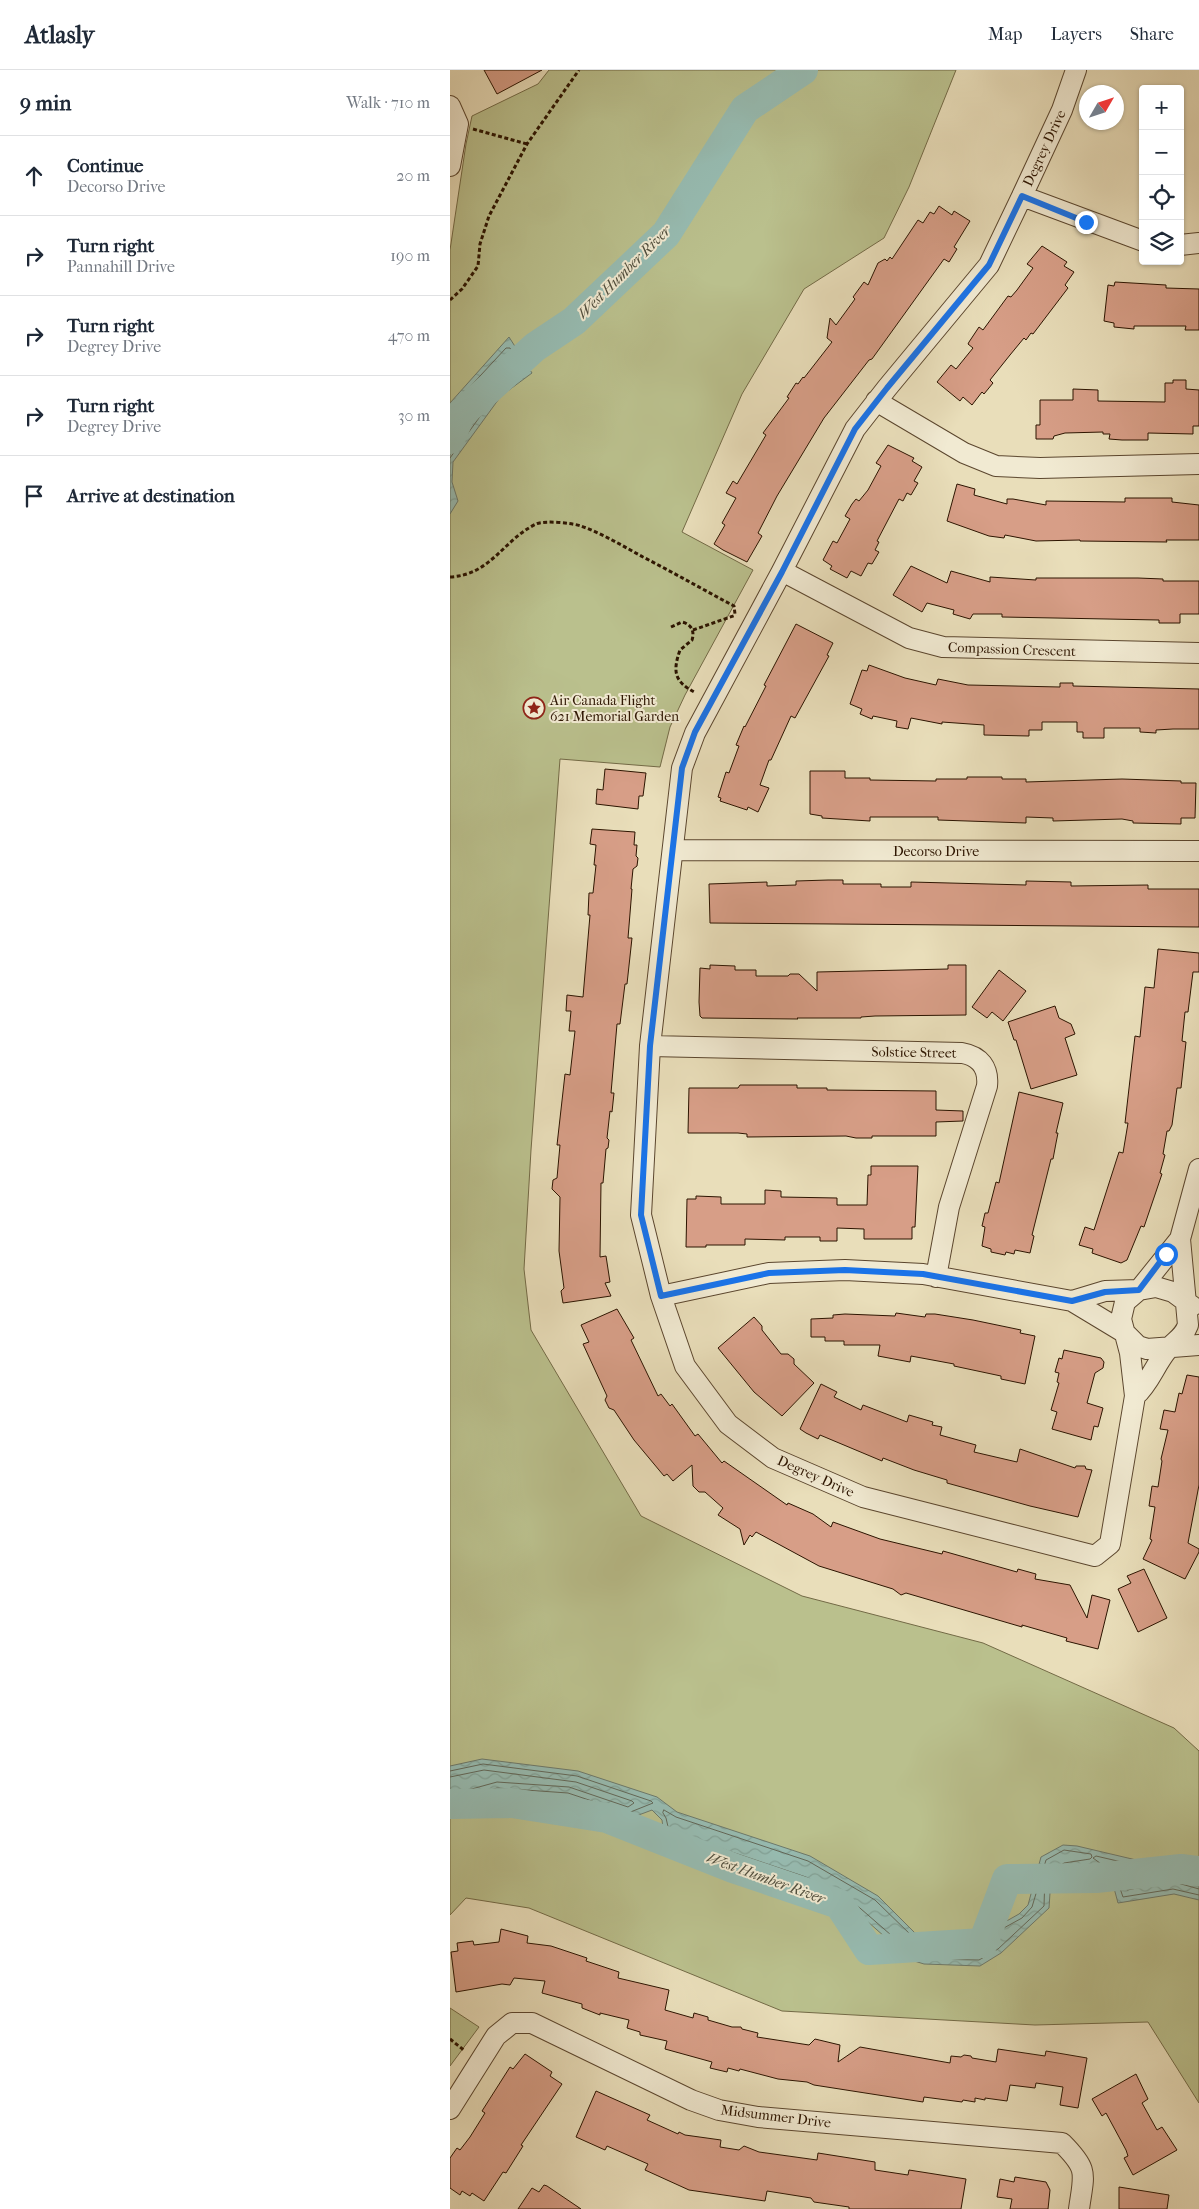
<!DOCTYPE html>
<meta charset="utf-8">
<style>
:root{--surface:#fff;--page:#f6f6f7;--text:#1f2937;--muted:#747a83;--line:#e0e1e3}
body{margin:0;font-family:"IM FELL French Canon",serif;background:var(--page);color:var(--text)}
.controls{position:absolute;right:15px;top:15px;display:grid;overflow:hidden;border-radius:5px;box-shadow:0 1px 4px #0004}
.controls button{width:45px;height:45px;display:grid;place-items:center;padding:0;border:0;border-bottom:1px solid var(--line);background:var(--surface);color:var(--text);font:25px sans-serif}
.compass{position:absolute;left:629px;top:15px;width:45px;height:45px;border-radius:50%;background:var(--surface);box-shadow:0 1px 4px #0004;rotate:51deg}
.stop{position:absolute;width:15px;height:15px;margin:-11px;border:4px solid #1a73e8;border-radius:50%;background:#fff}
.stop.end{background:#1a73e8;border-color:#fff;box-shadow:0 1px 5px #0008}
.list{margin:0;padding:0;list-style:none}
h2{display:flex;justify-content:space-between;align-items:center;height:65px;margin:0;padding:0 20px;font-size:21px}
h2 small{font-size:16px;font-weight:400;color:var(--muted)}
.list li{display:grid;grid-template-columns:32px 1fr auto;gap:15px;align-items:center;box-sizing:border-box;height:80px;padding:0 20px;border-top:1px solid var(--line)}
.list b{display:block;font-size:19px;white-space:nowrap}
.list p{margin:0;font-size:16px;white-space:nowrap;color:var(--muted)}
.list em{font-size:16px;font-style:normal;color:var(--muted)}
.icon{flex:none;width:28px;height:28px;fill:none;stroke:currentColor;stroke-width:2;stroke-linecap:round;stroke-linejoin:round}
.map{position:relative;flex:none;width:749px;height:2139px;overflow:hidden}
header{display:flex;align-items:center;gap:30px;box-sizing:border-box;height:70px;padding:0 25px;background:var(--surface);border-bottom:1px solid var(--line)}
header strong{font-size:24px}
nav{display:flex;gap:28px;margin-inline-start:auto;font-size:18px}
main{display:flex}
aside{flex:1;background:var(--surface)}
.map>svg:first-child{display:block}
</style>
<header>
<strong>Atlasly</strong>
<nav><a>Map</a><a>Layers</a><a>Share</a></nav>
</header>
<main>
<aside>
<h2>9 min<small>Walk · 710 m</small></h2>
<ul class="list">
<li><svg class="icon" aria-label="ahead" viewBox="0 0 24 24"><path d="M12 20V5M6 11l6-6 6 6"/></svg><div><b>Continue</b><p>Decorso Drive</p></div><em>20 m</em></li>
<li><svg class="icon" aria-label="right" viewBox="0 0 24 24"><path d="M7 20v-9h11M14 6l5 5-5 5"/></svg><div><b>Turn right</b><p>Pannahill Drive</p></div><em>190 m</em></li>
<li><svg class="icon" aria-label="right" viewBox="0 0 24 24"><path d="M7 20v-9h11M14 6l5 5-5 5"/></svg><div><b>Turn right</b><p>Degrey Drive</p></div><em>470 m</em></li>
<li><svg class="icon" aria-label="right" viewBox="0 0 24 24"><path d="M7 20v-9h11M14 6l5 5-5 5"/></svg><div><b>Turn right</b><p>Degrey Drive</p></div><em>30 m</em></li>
<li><svg class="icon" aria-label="arrive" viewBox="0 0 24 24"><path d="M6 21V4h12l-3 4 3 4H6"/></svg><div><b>Arrive at destination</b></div></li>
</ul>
</aside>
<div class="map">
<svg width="749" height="2139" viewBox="0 0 749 2139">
<defs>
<pattern id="water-waves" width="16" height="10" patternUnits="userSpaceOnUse" patternTransform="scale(1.25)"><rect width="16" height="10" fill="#97bcb2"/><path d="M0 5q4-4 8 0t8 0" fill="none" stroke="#82a197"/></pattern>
</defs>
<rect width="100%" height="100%" fill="#e9deba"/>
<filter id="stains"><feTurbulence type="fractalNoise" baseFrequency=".004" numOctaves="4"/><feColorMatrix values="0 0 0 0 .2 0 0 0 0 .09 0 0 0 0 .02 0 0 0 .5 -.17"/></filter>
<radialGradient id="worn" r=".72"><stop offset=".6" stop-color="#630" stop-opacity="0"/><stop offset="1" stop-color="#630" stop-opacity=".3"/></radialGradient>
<path fill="#bac08d" stroke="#736a46" d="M99 0H506L459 117 434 168 354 219 292 324 232 462 303 500 235 625 220 657 210 697 110 689 81 1080 74 1199 81 1260 191 1446 352 1526 533 1573 724 1658 749 1681V2033L698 1952 585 1955 332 1941 79 1838 16 1828 0 1845V180L16 74 22 46 88 14Z
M0 1938 29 1957 0 1996Z"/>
<path fill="url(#water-waves)" stroke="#6c796b" d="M59 267 82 303 51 326 3 392 2 412 8 431 0 444V333Z
M32 1689 128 1701 207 1727 227 1742 360 1786 428 1826 465 1863 500 1874 530 1866 569 1844 578 1835 591 1787 613 1775 627 1776 716 1797 749 1795V1830L724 1824 668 1833 661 1807 641 1794 615 1798 601 1808 599 1838 551 1883 530 1896 474 1894 461 1890 400 1836 353 1812 214 1765 212 1750 202 1740 178 1749 117 1728 46 1723 0 1737V1696Z"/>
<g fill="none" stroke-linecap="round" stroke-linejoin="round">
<path stroke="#626859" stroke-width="1" d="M0 335 5 333 56 278H60L74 303 47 323 0 388
M0 341 10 338 55 288H59L66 301 42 319 0 378
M0 1701 33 1694 127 1706 201 1731 203 1733 178 1743 118 1723 47 1718 0 1732
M0 1707 34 1700 126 1712 182 1731 184 1733 178 1737 119 1717 47 1712 0 1725
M214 1740 226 1747 358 1791 425 1830 463 1867 499 1879 532 1870 572 1848 582 1837 596 1790 614 1780 641 1784 642 1787 640 1789 614 1793 595 1806 594 1836 548 1879 529 1890 475 1889 464 1885 403 1832 356 1807 219 1761 216 1748 213 1743Z
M674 1798 720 1808 722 1811 677 1820 671 1801Z
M749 1800 715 1802 646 1786 643 1788 665 1804 673 1827 723 1819 749 1825
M749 1806 725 1808 723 1810 724 1812 749 1819"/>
<path stroke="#97bcb2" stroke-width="30" d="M0 369 10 345 85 277 124 251 216 164 295 39 353 0
M0 1734 62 1733 157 1748 283 1798 389 1834 419 1880 533 1873 557 1809 646 1808 731 1799 749 1801"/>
</g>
<path fill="#d79e87" stroke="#2c1400" d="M34 0H92L47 24Z
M489 136 502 145 504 141 520 151 504 177 507 179 499 192 494 189 422 289 419 290 374 348 327 426 308 463 312 466 297 492 273 480 264 474 275 455 272 453 286 428 276 423 283 411 287 414 316 365 313 363 339 328 337 327 346 313 348 314 353 307 354 308 382 272 377 268 380 248 386 255 405 229 403 227 414 212 418 215 428 193 435 189 437 191 440 187 442 189 468 150 473 153 480 142 484 144Z
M592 176 617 192 614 196 624 202 615 215 618 218 583 264 581 263 576 270 574 268 560 285 540 310 543 313 534 324 532 322 522 335 513 327 510 331 487 312 501 295 506 299 523 278 518 274 519 272 529 257 533 260 558 226 561 227 567 220 583 198 577 194Z
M665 212 716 215V218L749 219V260H735L736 256H684V259L664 257V253L654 251 658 215 664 216Z
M723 310H736V319L749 320V356H743V364L698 363V370H672L659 369 660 364H653V362L615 363 604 366 603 369H586V355H590V330H623V319L648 320V331L715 332V313H723Z
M438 375 464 388 462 391 472 397 464 411 468 413 461 425 457 423 453 431 449 429 427 471 429 472 425 480 429 482 422 494 418 493 411 506 401 501 397 508 380 499 382 496 373 490 383 471 387 473 400 449 395 446 402 434 406 429 409 431 418 420 431 396 426 393Z
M507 414 525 419 524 425 557 434V429H563L596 435V431L675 432V428H722V432L749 435V470H716L717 472 630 471V470L586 471 555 465 554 468 539 466 497 451Z
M461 496 497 513 501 501 540 512V507L586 510V508H688L713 509V511H749V544H730V553H709V550L552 547V544H523L520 549 503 544 504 540 477 533 472 542 443 525Z
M346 554 383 573 377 585 379 586 345 648 341 646 321 690H319L310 715 319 718 308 742 298 737 297 740 270 731 271 728 268 727 276 702 279 703 289 676 286 675 294 656 295 657 316 616 314 615Z
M419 595 455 608 486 615 488 609 518 615 610 617V613H623V616L749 619V659H723L706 660V663L690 662V658H654V668H633V662H627V652H592V660H579V666L534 665V655L492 652V654L461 648 458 659 446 657 447 651 423 646 422 649 410 644 412 639 400 634 412 600 417 601Z
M155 699 196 703 193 726H189L188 739 146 734 147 719 153 720Z
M360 701H395V708H420V710L486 711V709H517V707H552V709H576V712L672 709 731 711V713H746L745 748H731V754L683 753V751L672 749 603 751V748L576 747V753L488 750V747H420V751L372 748V746L360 744Z
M142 759 185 762 184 775H187L186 786 188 788 187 796 183 799 181 819H182L178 868H182L177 914H175L170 954H167L161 1023H164L162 1042 160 1041 157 1068 159 1070 158 1078 156 1079 153 1113H151L150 1187 156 1186 160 1212 155 1213 161 1226 113 1233 111 1221 114 1218 109 1181 110 1127 102 1119 103 1110 107 1108 110 1075H107L115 1004 120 1005 125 961H119L121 941H116L117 925 133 927 140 845H138L139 823H143L146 795H144L146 775 140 774Z
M378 810H393V814H431V817H461V812L576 815V811L621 812V816L698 815V819H749V857L260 853 259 814 317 812V816L346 815V811Z
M708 879 749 883V902H743L738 942H735L732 971 736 972 731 1018H727L722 1055 719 1061H717L713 1084 715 1085 710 1103 712 1104 694 1157 691 1156 677 1190 671 1193 642 1183 643 1179 629 1175 635 1157 644 1160 669 1082 673 1083 678 1053H675L685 966 690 967 695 917 704 918Z
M260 895 285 896V900H306V906H338L340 904H349L367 921V902L498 899V895H516V945L425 946 411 947V948H347L348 949 252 948 250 946 249 932 250 898 260 899Z
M549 900 576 921 553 951 542 942 537 948 522 937Z
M605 936 609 948 621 954 625 964 615 968 627 1005 581 1019 566 970H564L558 952Z
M290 1015H347V1018H377V1020L486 1021V1040L513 1041V1051L486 1052V1066H422V1068H406L396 1066 297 1067V1064L288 1063H238L239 1018H288Z
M569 1022 613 1033 606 1063H608L606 1073 603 1089H601L582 1165 584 1166 580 1183 565 1180 564 1184 556 1182 555 1185 541 1182V1179L532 1176 535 1157 532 1156 535 1143H538L546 1112 549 1113Z
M421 1096H468L465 1157H462V1169H414V1159L387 1158V1171H370V1167H335V1170L295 1169V1175H256V1177H236L237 1129H246V1126L271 1127V1134H315V1120L331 1121V1127L387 1128V1135H417L418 1105H421Z
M167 1239 184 1268 181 1270 208 1326 211 1324 220 1336 222 1334 245 1366 248 1364 272 1393 274 1391 337 1435 338 1433 363 1444 381 1457 383 1452 430 1469 492 1484 493 1481 567 1502 568 1499 586 1504 585 1509 620 1515 637 1548 642 1525 660 1530 648 1579 616 1571 617 1568 572 1555V1557L456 1523 451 1525 443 1519 369 1496 306 1462 302 1467 300 1465 294 1475 290 1459 268 1445 273 1438 255 1422H249L243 1416 242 1395 223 1411 217 1404 214 1406 184 1370 164 1340 159 1338 155 1330 157 1326 133 1274 139 1272 131 1255Z
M446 1243 475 1247 476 1244H485L523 1250 571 1260 570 1263 585 1266 575 1314 551 1309V1306L504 1296V1294L461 1286 460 1292 428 1286 430 1275H394V1271H375V1267H361V1249L383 1248V1245L395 1244 445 1246Z
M304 1247 312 1256V1260L331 1284H338L344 1289V1294L364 1313 332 1346 304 1322 268 1278Z
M614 1280 651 1288 654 1292 653 1298 645 1303 637 1333 653 1338 648 1357 644 1356 641 1370 602 1359 607 1342 601 1340 609 1313 607 1312 609 1303 605 1302 609 1288 612 1289Z
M737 1305 749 1307V1415L738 1473 749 1479V1482L735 1509 693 1489 702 1470 700 1469 705 1437 699 1436 702 1416 708 1417 712 1391 711 1389 718 1360 710 1359 714 1340 725 1342 729 1323 732 1324Z
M371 1314 387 1322 384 1327 411 1340 413 1335 457 1352 459 1345 483 1352 482 1355 492 1357 490 1365 526 1375 524 1382 567 1392 570 1379 625 1398 626 1396H635L636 1399 642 1400 628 1447 580 1436 497 1413V1410L464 1400 433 1388 432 1391 370 1365 368 1369 356 1363 350 1359Z
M694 1499 717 1548 688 1562 668 1519 681 1513 677 1506Z
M51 1859 78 1866 77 1873 101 1876 137 1888 136 1891 169 1902 168 1908 219 1920 215 1940 243 1948 244 1943 258 1947V1950L282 1957H291L292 1959 308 1963 307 1967 359 1975 365 1969 390 1975 388 1992 410 1977 500 1993 501 1986 511 1987 514 1985 521 1986 522 1988 546 1992 548 1979 595 1986 596 1981 637 1988 628 2038 610 2035 613 2017 586 2013 585 2018 560 2015 557 2031 535 2028V2030L525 2028V2032L513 2030 512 2032 474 2027 473 2032 364 2015 357 2012 328 2009 290 1999 289 2001 278 1998 277 2002 260 1998 262 1992 215 1979 217 1971 190 1965V1962L177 1958 179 1950 150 1943V1945L132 1938V1934L92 1923 95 1911 64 1908 60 1915 52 1914 6 1922 1 1882 8 1881 7 1873 23 1871 24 1875 49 1872Z
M75 1984 102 2002 100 2006 112 2014 71 2075 73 2076 56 2103 53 2102 34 2131 22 2123 20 2126 12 2121 10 2125 0 2118V2088L7 2078 10 2080 20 2067 35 2043 32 2041 60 1997 63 1999Z
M686 2004 698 2029 692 2033 707 2060 712 2057 727 2080 683 2105 674 2088 678 2086 676 2080 656 2043 652 2046 642 2029Z
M146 2021 200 2045 197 2050 228 2064 229 2062 235 2065 271 2070 270 2077 289 2080 294 2076 309 2082 367 2090 368 2083 425 2092V2100L458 2105 459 2100 516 2109 511 2139H399V2137L364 2132 361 2128 317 2121 315 2131 239 2120 195 2100 198 2094 157 2076 155 2080 126 2067Z
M565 2107 596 2112 600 2120 598 2139H560L562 2129 547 2127 550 2109 564 2112Z
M94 2115 97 2116 131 2139H68L82 2118 89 2122Z
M669 2117 719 2125 717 2139H669Z"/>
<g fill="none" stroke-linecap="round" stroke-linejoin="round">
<g stroke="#5b462e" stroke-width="22">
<path id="minor" d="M0 36 8 54 0 96
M572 126 612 40 626 0
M693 171 572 126 539 195 437 318 405 359 332 501 245 663 232 698 200 976 191 1145 211 1226 235 1296 278 1354 323 1388 413 1427 645 1486 660 1474 685 1326 680 1283 671 1249 675 1232 689 1220 730 1169 749 1099
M730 175 749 173
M426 331 514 383 546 396 590 398 749 394
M332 501 459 568 493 577 749 583
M223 780 749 781
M200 976 512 983C530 986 539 998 537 1016L499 1137 486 1207
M211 1226 319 1203 395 1200 473 1204 622 1231 675 1263 688 1276 697 1279 749 1275
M622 1231 655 1221 689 1220 706 1217 723 1222 742 1236
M685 1326C700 1313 705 1294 718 1279 726 1270 733 1268 738 1255L730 1169
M0 2039 46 1966 62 1953H82L241 2030 269 2040 308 2047 612 2073C639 2100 634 2103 629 2139"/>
</g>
<path stroke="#2c1400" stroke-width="3" stroke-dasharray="4 2.5" stroke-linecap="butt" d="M23 59 77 74
M0 230 12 219 28 196 30 174 39 146 77 74 129 0
M0 507C41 505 53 470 86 454 95 450 122 453 131 456 153 464 173 476 193 487 224 503 254 520 284 536L285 544
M221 557 232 552C241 554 245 561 242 570L230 580C222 603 225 612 246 623
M243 560 286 545
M0 1969 15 1981"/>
<use href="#minor" stroke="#f1ead2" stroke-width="20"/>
</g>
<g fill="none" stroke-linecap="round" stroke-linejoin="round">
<path stroke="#1a73e8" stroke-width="6" d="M636 152 572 126 539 195 437 318 405 359 332 502 245 662 232 698 200 976 191 1145 211 1226 319 1203 395 1200 473 1204 622 1231 655 1222 689 1220 716 1184"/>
</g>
<defs>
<g id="sight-ring" transform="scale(1.125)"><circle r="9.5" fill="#f1ead2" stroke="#8f2418" stroke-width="1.5"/><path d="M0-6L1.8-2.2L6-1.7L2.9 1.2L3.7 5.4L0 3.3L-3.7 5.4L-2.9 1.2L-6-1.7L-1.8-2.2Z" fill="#8f2418"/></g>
</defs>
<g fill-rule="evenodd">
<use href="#sight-ring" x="84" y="638"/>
</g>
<g text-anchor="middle" stroke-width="4" stroke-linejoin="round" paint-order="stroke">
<g font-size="14" fill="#2c1400" stroke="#f1ead2">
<text transform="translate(594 78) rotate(-65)" y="5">Degrey Drive</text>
<text transform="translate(562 579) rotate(2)" y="5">Compassion Crescent</text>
<text x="486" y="786">Decorso Drive</text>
<text transform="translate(464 982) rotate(1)" y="5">Solstice Street</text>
<text transform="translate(366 1406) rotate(24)" y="5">Degrey Drive</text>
<text transform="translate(326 2046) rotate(7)" y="5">Midsummer Drive</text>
</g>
<g font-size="14" fill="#2c1400" stroke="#f1ead2" text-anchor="start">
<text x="100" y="635">Air Canada Flight<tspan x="100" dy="16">621 Memorial Garden</tspan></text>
</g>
<g font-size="15" font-style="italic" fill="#514f3e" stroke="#f1ead2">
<text transform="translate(174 202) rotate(-45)" y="5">West Humber River</text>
<text transform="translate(316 1808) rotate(20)" y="5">West Humber River</text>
</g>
</g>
<rect width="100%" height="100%" filter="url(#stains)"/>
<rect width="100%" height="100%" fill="url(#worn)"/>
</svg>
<div class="controls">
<button>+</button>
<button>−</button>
<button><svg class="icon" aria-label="locate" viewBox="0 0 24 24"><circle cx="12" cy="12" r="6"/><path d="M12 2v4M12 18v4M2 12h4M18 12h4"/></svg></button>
<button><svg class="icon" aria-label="layers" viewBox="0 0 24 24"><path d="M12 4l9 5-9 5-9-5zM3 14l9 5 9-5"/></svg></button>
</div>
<svg class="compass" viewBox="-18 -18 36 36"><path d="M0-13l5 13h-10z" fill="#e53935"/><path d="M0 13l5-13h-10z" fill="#747a83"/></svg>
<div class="stop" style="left:716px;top:1184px"></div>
<div class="stop end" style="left:636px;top:152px"></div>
</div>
</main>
